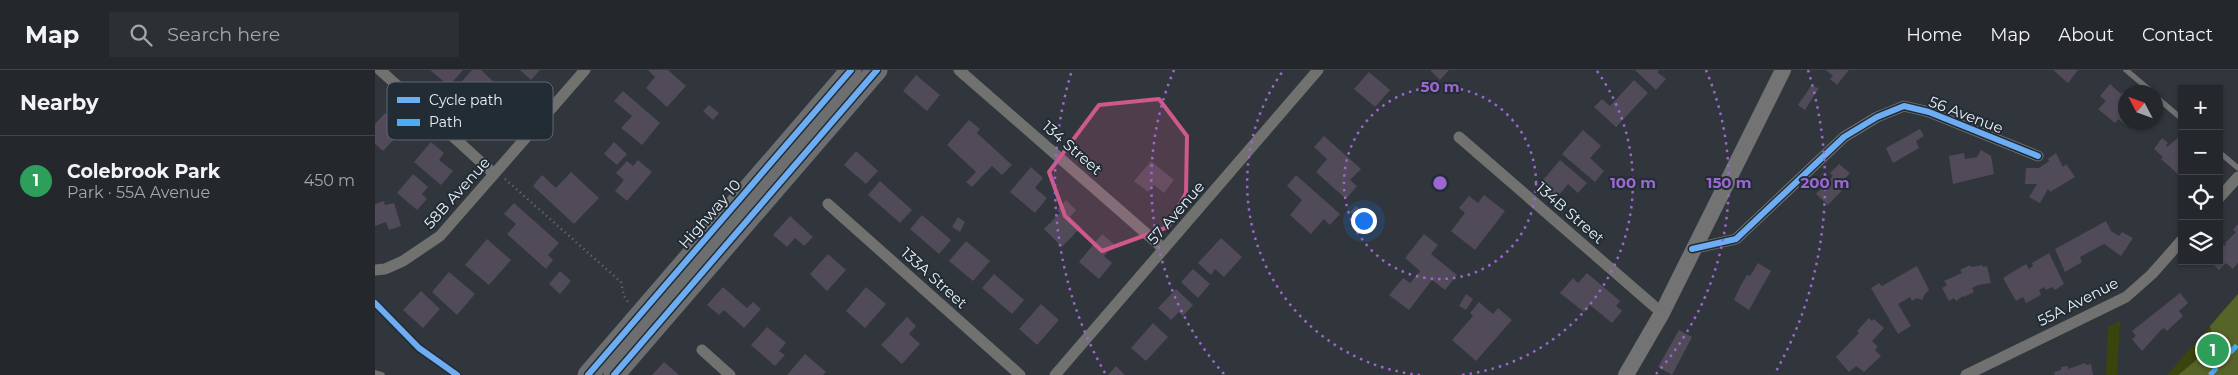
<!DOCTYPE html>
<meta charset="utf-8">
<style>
:root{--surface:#24282d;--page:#2c3035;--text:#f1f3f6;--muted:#a3a6aa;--line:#414449;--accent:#db2777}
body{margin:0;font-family:Montserrat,sans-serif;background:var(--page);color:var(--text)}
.controls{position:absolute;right:15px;top:15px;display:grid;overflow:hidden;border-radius:0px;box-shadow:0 1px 4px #0004}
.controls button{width:45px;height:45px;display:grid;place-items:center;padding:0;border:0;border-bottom:1px solid var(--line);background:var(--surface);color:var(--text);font:25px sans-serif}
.compass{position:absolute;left:1743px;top:15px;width:45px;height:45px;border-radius:50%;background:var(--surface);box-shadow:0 1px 4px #0004;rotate:311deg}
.you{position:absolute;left:988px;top:150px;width:18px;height:18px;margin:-12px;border:4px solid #fff;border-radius:50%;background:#1a73e8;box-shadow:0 0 0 8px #1a73e833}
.badge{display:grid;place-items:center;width:32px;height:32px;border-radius:50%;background:var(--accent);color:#fff;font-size:16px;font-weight:700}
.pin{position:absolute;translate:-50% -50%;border:2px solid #fff;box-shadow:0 1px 5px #0006}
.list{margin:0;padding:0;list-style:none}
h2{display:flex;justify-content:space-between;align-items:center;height:65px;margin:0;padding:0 20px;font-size:21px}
h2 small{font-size:16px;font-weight:400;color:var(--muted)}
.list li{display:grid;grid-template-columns:32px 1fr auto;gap:15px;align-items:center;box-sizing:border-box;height:90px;padding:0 20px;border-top:1px solid var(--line)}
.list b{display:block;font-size:19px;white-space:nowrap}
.list p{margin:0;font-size:16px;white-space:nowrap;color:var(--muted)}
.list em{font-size:16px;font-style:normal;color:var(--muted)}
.icon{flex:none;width:28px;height:28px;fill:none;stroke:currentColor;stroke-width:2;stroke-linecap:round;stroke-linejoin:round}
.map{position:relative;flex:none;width:1863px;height:305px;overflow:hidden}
header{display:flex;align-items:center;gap:30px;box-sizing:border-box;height:70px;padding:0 25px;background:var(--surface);border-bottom:1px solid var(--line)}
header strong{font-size:24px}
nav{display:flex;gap:28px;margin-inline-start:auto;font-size:18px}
.search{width:350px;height:45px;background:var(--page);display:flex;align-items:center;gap:12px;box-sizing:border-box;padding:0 18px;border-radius:0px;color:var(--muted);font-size:19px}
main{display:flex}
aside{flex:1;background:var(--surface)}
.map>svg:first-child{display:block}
</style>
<header>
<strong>Map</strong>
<div class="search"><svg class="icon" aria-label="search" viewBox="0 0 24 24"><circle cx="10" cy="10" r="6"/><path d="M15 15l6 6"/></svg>Search here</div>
<nav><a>Home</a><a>Map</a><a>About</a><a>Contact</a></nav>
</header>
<main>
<aside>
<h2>Nearby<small></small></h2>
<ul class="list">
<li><span class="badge" style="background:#2e9e5b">1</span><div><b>Colebrook Park</b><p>Park · 55A Avenue</p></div><em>450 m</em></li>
</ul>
</aside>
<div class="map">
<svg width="1863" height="305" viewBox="0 0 1863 305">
<rect width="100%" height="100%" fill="#30363c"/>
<path fill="#3a440d" d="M1863 224V305H1792Z
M1745 251 1742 305H1731L1733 257Z"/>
<path fill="#566428" d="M1863 224V305H1803L1819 292 1838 270 1835 256Z"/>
<path fill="#514a59" d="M55 0H88L74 16Z
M97 0H106L121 14 97 41 87 31 91 27 81 18Z
M145 0H165L156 10Z
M273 0H293L311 16 292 37 271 18 280 7Z
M1055 0H1074L1065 10Z
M1260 0H1284L1282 2 1291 9 1281 20Z
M1451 0H1474L1462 15 1455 9 1458 6Z
M1678 0H1703L1693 13Z
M994 2 1015 20 1000 37 979 19Z
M541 5 565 25 552 41 528 21Z
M1259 10 1273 23 1241 57 1219 37 1227 29 1235 36Z
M1735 14 1746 24 1747 22 1750 24V52H1753L1751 55 1743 49 1740 53 1723 39 1731 31 1725 26Z
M1436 16 1444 18 1430 40 1423 35Z
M248 21 285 53 267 75 246 58 257 46 239 31Z
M334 35 344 43 338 50 328 41Z
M10 43 28 60 8 81 0 74V54Z
M594 50 605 59 602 63 637 95 627 105 617 96 597 117 591 112 601 102 572 75Z
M1545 59 1549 66 1541 71 1544 78 1518 93 1511 78Z
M1208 60 1226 76 1215 88 1229 101 1220 112 1187 84Z
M949 66 986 99 975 110 982 116 971 129 941 102 952 89 939 77Z
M1804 67 1807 70V100L1803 104 1786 89 1788 87 1779 79 1787 68 1793 73 1791 75 1792 77Z
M56 72 69 83 64 90 78 101 66 115 39 92Z
M239 72 252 84 242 95 229 84Z
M1606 80 1616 86 1619 104 1578 114 1574 86 1589 83 1590 89 1602 87Z
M481 81 503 101 491 114 469 95Z
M1681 83 1688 97 1691 94 1700 107 1675 122 1673 119 1665 133 1654 127 1662 114H1650L1651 98H1664L1674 91 1673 89Z
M263 90 277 102 252 131 240 121 249 110 241 103 252 91 258 96Z
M1185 90 1212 113 1203 123 1193 114 1180 130 1163 116Z
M776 91 799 110 789 123 779 115 773 122 759 111Z
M1464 94 1475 103 1467 112 1471 116 1453 135 1441 124 1458 106 1455 103Z
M656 97 668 108 660 118 672 128 660 143 635 122Z
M196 102 224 128 199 154 158 116 167 105 181 118Z
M38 104 53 117 47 124 52 129 42 140 22 123Z
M921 105 965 144 955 155 949 149 936 164 915 145 927 130 912 116Z
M505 111 537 140 525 153 493 125Z
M1109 125 1130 141 1100 180 1076 161 1090 143 1084 138 1094 126 1103 133Z
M691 130 701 140 695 147 706 157 687 177 669 159 685 143 682 140Z
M9 131 10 135 19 133 26 156 14 160 11 152 0 156V134Z
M139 133 184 173 173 185 178 190 171 199 132 164 141 154 129 144Z
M981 136 991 145 986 151 975 142Z
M547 145 576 170 564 184 535 159Z
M415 146 438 167 429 176 420 168 412 177 398 165Z
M583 147 590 152 585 162 577 157Z
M1731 151 1736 161 1744 166 1747 162 1758 168 1746 186 1729 174 1705 187 1707 192 1690 202 1680 179Z
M1863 154V193L1858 199 1851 193 1844 200 1834 191H1844V176L1846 173 1850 176 1851 174 1850 173 1861 162 1858 160Z
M727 164 739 174 729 186 737 193 724 209 704 192Z
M1049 164 1063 175 1056 184 1082 205 1070 220 1057 210 1034 240 1014 225 1028 208 1035 213 1045 201 1030 188Z
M846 168 867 187 849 207 840 199 836 205 823 193Z
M112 169 136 190 114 215 90 195Z
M591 171 615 191 598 211 574 191Z
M1674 183 1689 214 1680 220 1677 217 1671 220 1669 217 1664 220 1666 225 1651 233 1648 227 1641 231 1628 208 1651 194 1654 199 1658 196 1657 193Z
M453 184 471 200 452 221 435 204Z
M1383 193 1396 201 1374 240 1359 230 1366 215 1372 205 1375 206Z
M1595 195 1596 197 1607 195 1608 197 1612 196 1616 213 1603 215 1597 218 1599 222 1589 227 1588 226 1581 231 1579 228 1574 231 1567 218 1572 215 1569 211 1587 203 1585 200Z
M1542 196 1554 220 1550 224 1547 230 1542 228 1537 231 1535 227 1523 234 1536 256 1523 264 1496 218 1504 213 1507 216Z
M818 199 835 214 823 228 806 212Z
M185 201 196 211 185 224 174 214Z
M74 202 100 224 82 245 57 222Z
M1212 203 1245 231 1241 236 1247 241 1237 253 1215 235 1209 242 1185 223 1198 208 1203 213Z
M619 204 649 230 637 244 607 218Z
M348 217 372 238 378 232 386 239 369 258 349 240 344 245 332 235Z
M491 217 511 234 490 258 471 241Z
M801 219 818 235 808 246 804 242 796 250 783 238Z
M46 221 65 239 48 258 28 240Z
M1805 223 1813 233 1804 241 1808 246 1792 261 1789 258 1786 260 1767 281 1757 269 1761 266 1757 261Z
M1091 224 1098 229 1091 240 1084 236Z
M1104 232 1118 244 1123 238 1137 250 1101 291 1077 270 1098 246 1095 243Z
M666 234 684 250 662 275 644 259Z
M532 247 541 256 534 264 545 274 527 294 506 275Z
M1494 248 1497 251 1499 249 1509 258 1497 271 1503 277 1500 280 1506 286 1489 302 1481 296 1474 302 1461 287 1484 263 1482 261Z
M778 253 793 267 771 291 756 278Z
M392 257 411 273 404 281 410 285 400 296 376 275Z
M1304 260 1317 267 1297 305 1283 297Z
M430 284 451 302 448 305H412Z
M289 292 304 305H277Z
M1710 293 1711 295 1716 294 1718 305H1680L1679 302 1686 300V297L1693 296V299Z
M741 296 750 305H733Z"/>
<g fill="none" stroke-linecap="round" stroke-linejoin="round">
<path stroke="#717273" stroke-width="2.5" stroke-dasharray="1 4" stroke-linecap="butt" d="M130 109 246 212 249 226 253 232"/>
<path stroke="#717170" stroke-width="5.5" d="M1751 0 1777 22
M1780 26 1807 49
M1844 82 1863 98
M0 303 7 305"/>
<path stroke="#717170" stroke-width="11" d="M5 0 119 104
M584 0 789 179
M1084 67 1287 243
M1844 128 1863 107
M453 134 645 305
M1317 179 1361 169 1469 67 1502 47 1529 36 1554 42 1663 86
M0 200 10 199 28 191 65 166 210 0
M327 280 355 305
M680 305 943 0
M1591 305 1751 227 1777 204 1807 170"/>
<path stroke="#737373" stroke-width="16" d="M1251 305 1287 243 1408 0"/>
<path stroke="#6c6e6f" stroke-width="21" d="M213 305 476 0
M239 305 502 0"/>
<path stroke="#49aef6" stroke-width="5" stroke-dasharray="10 5" stroke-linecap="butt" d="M1835 305 1863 274"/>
<g stroke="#222c35" stroke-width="9">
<path id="cycleway" d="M1317 179 1361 169 1469 67 1502 47 1529 36 1554 42 1663 86
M0 233 44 278 82 305
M213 305 476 0
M239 305 502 0"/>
</g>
<use href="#cycleway" stroke="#6dadf4" stroke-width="6"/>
</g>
<path fill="#ce598a" fill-opacity="0.2" stroke="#ce598a" stroke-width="4" stroke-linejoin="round" d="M784 29 812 66 811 123 793 157 727 181 690 146 674 102 724 35Z"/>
<g fill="none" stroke="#9c67d0" stroke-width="2.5" stroke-dasharray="2.5 5">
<circle cx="1065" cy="113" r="96"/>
<path d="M1045 305A193 193 0 0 1 908 1M1222 1A193 193 0 0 1 1085 305"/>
<path d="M849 304A289 289 0 0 1 799 0M1331 0A289 289 0 0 1 1281 304"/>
<path d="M730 303A385 385 0 0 1 697 0M1433 0A385 385 0 0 1 1400 303"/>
</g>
<g text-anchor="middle" stroke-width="4" stroke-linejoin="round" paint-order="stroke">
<g font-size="15" fill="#eaf0f6" stroke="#222c35">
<text transform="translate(1591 45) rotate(21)" y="5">56 Avenue</text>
<text transform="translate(697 78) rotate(41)" y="5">134 Street</text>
<text transform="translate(82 123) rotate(-48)" y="5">58B Avenue</text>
<text transform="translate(801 143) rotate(-49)" y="5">57 Avenue</text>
<text transform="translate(1195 143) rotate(41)" y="5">134B Street</text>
<text transform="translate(335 144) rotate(-49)" y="5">Highway 10</text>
<text transform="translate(559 208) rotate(42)" y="5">133A Street</text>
<text transform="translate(1703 232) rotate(-27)" y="5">55A Avenue</text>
</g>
</g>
<rect x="12" y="12" width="166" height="58" rx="8" fill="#222c35" stroke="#5e676f" stroke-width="1"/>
<rect x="22" y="27" width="23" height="6" fill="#6dadf4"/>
<rect x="22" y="49" width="23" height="7" fill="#49aef6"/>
<g font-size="14" fill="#eaf0f6">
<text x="54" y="35">Cycle path</text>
<text x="54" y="57">Path</text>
</g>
<circle cx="1065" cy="113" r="8" fill="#9c67d0" stroke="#222c35" stroke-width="2.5"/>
<g font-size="15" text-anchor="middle" font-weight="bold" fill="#9c67d0" stroke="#222c35" stroke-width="4" stroke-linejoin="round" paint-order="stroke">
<text x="1065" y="22">50 m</text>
<text x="1258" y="118">100 m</text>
<text x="1354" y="118">150 m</text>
<text x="1450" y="118">200 m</text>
</g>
</svg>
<div class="controls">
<button>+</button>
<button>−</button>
<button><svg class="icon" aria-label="locate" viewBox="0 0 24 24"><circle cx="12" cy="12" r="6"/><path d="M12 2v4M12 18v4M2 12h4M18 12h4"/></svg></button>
<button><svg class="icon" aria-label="layers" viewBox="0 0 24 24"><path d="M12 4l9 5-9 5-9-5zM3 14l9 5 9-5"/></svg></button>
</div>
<svg class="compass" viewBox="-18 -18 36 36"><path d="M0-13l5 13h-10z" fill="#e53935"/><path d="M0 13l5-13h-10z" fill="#a3a6aa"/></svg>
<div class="you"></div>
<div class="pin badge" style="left:1838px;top:280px;background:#2e9e5b">1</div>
</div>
</main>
